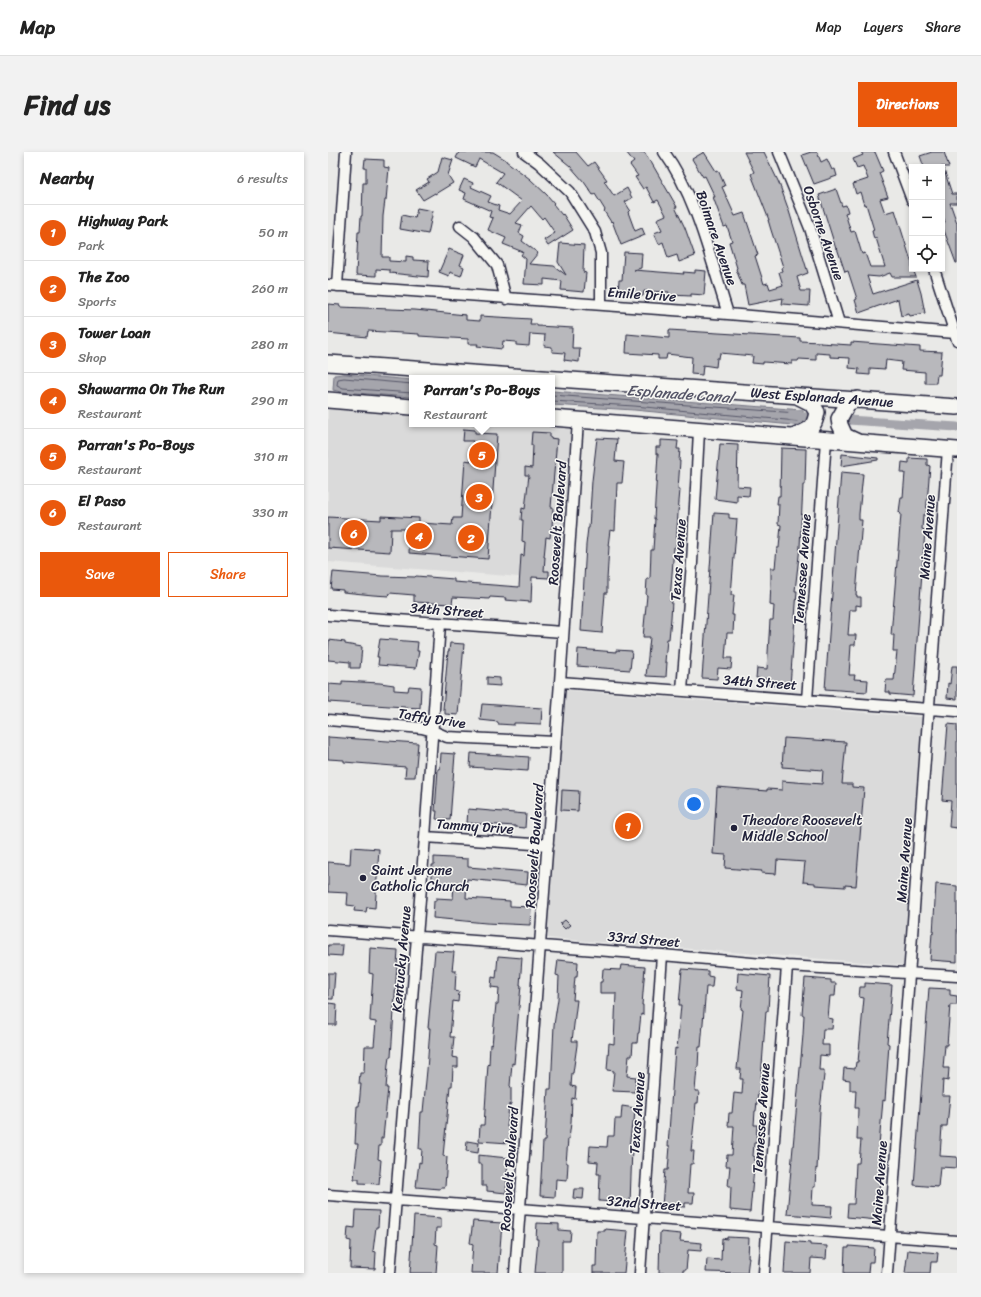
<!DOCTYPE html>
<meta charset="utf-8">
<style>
:root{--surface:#fff;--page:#f2f2f2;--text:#222;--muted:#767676;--line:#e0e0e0;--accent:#ea580c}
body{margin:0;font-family:Sriracha,sans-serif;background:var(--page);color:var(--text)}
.controls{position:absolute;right:12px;top:12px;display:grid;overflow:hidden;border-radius:0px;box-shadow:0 2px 6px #0003}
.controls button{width:36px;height:36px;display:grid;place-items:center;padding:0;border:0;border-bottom:1px solid var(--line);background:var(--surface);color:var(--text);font:20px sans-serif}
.you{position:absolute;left:366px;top:652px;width:14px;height:14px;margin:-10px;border:3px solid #fff;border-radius:50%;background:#1a73e8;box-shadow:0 0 0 6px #1a73e833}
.badge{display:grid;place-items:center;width:26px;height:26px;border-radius:50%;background:var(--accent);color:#fff;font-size:13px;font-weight:700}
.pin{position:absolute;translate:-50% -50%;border:2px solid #fff;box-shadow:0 1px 4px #0006}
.popup{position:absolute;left:81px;top:223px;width:146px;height:52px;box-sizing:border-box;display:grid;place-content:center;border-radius:0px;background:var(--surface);filter:drop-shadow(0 1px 3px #0005);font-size:13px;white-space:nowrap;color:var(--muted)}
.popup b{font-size:15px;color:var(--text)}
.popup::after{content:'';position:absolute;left:50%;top:100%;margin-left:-8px;border:8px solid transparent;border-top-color:var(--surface)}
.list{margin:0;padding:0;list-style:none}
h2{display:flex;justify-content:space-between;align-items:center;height:52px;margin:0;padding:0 16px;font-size:17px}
h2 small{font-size:13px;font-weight:400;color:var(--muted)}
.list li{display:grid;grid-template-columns:26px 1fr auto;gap:12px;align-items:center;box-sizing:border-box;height:56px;padding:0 16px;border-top:1px solid var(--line)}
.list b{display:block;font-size:15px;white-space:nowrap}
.list p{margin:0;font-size:13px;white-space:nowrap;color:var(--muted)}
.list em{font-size:13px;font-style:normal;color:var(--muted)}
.actions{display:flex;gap:8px;padding:12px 16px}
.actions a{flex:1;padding:9px 0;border:1px solid var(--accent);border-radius:0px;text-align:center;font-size:14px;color:var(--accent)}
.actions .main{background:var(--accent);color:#fff}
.icon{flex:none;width:22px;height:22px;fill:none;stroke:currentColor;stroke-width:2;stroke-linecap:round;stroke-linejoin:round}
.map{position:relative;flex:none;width:629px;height:1121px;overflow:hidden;border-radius:0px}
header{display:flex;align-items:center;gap:24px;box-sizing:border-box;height:56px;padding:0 20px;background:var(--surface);border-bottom:1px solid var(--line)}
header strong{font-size:19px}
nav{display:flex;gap:22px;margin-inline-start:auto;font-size:14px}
.intro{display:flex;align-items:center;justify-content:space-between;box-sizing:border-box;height:96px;padding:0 24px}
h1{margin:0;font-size:28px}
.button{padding:10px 18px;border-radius:0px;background:var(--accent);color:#fff;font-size:14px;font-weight:700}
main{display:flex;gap:24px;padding:0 24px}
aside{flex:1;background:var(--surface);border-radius:0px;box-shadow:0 2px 6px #0003}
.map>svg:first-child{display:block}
</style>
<header>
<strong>Map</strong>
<nav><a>Map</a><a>Layers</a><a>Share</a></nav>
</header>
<div class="intro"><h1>Find us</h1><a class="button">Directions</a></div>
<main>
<aside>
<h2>Nearby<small>6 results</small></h2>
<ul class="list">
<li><span class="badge">1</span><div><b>Highway Park</b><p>Park</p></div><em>50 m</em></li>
<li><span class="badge">2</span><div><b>The Zoo</b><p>Sports</p></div><em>260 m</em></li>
<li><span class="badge">3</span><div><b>Tower Loan</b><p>Shop</p></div><em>280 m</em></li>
<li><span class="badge">4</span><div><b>Shawarma On The Run</b><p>Restaurant</p></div><em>290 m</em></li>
<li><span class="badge">5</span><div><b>Parran's Po-Boys</b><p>Restaurant</p></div><em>310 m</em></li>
<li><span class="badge">6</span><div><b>El Paso</b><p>Restaurant</p></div><em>330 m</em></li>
</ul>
<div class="actions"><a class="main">Save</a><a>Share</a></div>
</aside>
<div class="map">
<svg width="629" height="1121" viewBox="0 0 629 1121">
<rect width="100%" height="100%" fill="#e9e9e7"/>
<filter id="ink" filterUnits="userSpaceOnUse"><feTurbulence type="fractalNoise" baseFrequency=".025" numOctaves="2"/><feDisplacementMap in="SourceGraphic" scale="8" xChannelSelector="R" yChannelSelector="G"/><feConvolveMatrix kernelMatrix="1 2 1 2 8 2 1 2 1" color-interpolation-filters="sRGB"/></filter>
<g filter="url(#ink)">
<path fill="#dadada" d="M0 257 84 263V272H214L255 275 243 429 0 410Z
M237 538 594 565 575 813 218 786Z"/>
<path fill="#a5a5ac" stroke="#71717f" d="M16 222 84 228V245L14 240 5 238 6 223Z
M224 239 475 258V274L306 258 224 253Z"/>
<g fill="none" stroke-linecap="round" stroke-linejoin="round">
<path stroke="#565668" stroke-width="1" d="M84 232 16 226 10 227 9 233 15 236 84 241
M224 243 469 261 471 263V268L469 269 306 254 224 249"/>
<path stroke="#a5a5ac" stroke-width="9" d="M463 264 478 265
M520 268 629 275"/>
</g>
<path fill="#b8b8bc" stroke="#22223b" d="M131 0H165L178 8V9L202 27 219 43 226 51 225 52 234 63 235 62 245 78 220 94 216 88 227 81 216 65 214 67 203 54 188 71 194 73 191 81 196 84 194 89 210 101 201 112 226 114 238 123 230 110 232 91 256 93 255 120 258 121 256 140 233 138 234 129 216 127V133L196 132 198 107 193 103 195 100 175 92 178 86 160 78 165 66 161 65 163 59 136 47 138 41 131 38 136 27 145 31 143 35 163 44 160 50 171 54 170 58 182 62 194 49 168 30 175 21 151 7 147 15 128 6Z
M225 0H248L260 14 266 10 279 28 276 29 286 44 299 36 304 46 297 50 302 58 300 60 307 79 314 76 317 83 293 93 284 69 283 70 276 59 277 58 267 42 265 43 256 30 242 14Z
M298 0H316L323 10 349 55H347L357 76 367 104 351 110 349 103 340 106 335 90 331 92 326 81 334 78 329 67 338 63 330 48 326 50 318 35 315 37 307 25 310 24 302 13 306 10Z
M376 0 388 19 390 18 397 34 394 35 407 64 416 61 430 103 427 104 436 132 440 131 442 137 455 133 451 120 454 119 453 116 455 115 443 78 440 68H441L423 22 426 20 416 0H436L451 31 461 59 480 121 469 125 473 139H482L481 154 454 152 455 146 420 153 416 133H414L408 117 409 116 401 90 404 89 399 74 396 75 385 45H387L377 24 375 25 364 7Z
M483 0H489L493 10 499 7 504 18 507 17 509 24 486 32 474 3Z
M533 0H547L555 19 551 21 560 45 552 47 557 61 567 58 584 112V117H585L588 125H564L562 121 551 125 539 124 545 142 589 128 593 141 597 161 582 164 581 162 573 164 570 147 531 161 527 148 529 147 520 119 517 120 509 96 508 97 491 43 508 37 514 54 518 53 520 60 517 61 523 80 527 79 534 102 537 101 542 115H557L548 86 546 87 544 79 546 78 538 52 536 53 532 40 528 42 525 32 540 27 535 14 529 16 525 7 535 3Z
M604 0H616L621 15H596L592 4Z
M114 5 125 8 120 23 125 31 107 42V41L95 48 88 38 101 30 99 27 110 20Z
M37 7 56 8V15L61 16 58 48H57L55 64 54 105H61V109L78 110V104L85 105V108L101 109 100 125 62 121V118L48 117V124L28 123 30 80H32L33 64H34L35 31H38V16H36Z
M614 15H615L624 42H629V51H622L629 71V111H628L614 73 617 70 614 61Z
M89 56 105 59 100 82 72 77 74 63 87 66Z
M121 97 136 103 132 113 136 115 133 124 122 120 121 124 111 120Z
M296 100 314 101 313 116 306 118 356 122 355 120 367 121V118L378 119 376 143 363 142V144L341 143V140L316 139 315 144 290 142 291 128H294Z
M0 152 12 153V155L87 158 138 163V168L152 169V164L203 167 202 172H209V174L245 176 244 196H252L251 210 236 208 237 201 224 200V195L216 194 217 183 202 182 201 194 188 193V190L175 189 174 197 149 194 150 192H140V187L91 184V182L40 179 39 185 0 181Z
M341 178 472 186V189L492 190V191L523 193V190L592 195V199L614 200 612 223H609L608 231H597V220L573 218 574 210 558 208 557 217 542 216V223L530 222 531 217 521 216 522 206 502 205V202L488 201V208L471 207 470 209H464V212L435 210V212L424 211 425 204 392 201 391 206H389L388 215 375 213 374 223 363 222 364 205 339 202 338 207H330V203L298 201 299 182 341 186Z
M136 277 147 278V281L169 282 160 407 81 401 82 379H77V377H63L62 400 0 396V365L53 368V364L91 366V371L124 373 125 366H133L137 308 143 309 145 289H135Z
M204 280 222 281V286L229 287 223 355H225L224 376H223L222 386 218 385 216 405H217L216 419H221V426L204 425 203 450 177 448 178 446 162 445 161 447 125 445 124 452 86 450V443L62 441 61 444 45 443 15 440V438L3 437 5 420 54 424 87 425 88 424 126 427V430L191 435 193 403 196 404 197 390 194 389 195 368H193L194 356 197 357 201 323H197V315L204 316 205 293H203Z
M269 286 289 287 287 309 296 310 294 331H289L287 379 282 378 280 394H281L279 428V441H277L274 481 253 479 258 393 260 376H261L264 329Z
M333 288 350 289 349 297H352L351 309H352L350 338H352L350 361 348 396 346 395 342 449H344L343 466 341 487H339L337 510H339L338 525 318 524 322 485H315L319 443H318L319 427H322L323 398H325L327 367H326L330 302H328V295H333Z
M392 292 410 293 409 334 422 335 421 344 409 343V350L387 347Z
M453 296 478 297 477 333H475L472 395 467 439H469L462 534 440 533V527L428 526 429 516 439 517 442 468H445L446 454 442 453 443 429V416H447L449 396H451L453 373 450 372 451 352H449L450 344H452Z
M514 302 550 306V308L513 314Z
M581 306 599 307V313L602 314 598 363H595L594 377 597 378 585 544 562 542V540H557L558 528H566L569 499H565L566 483H563L573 362 571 360 573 345H575L577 321H573L574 310 581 311Z
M513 320 535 322 531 362V368H534L528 443H529V445H533V454L528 453V458H522L520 483H528L527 493H523L521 523H527L526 527 540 528 539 540 497 537Z
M386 361 401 362V366L409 367 403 443H406L404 463H406L405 481H399L397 506H404L403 517 390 516 389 527 374 526Z
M52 487 90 490 89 499H91L88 516 50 513 51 505H49Z
M1 488 17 490V492L34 495 32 516H22V510L0 508Z
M122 491 136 492 130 563 117 562V557H115L120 499H121Z
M250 497 288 500V498L304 499 302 518 249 514Z
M624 514H629V547L619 546 620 531 622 532Z
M159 525 172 526V534L159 533Z
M14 529 52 531 66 533V538L80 539 81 534 93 535 92 556 0 550V532L14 533Z
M154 552 214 556 213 572 193 571H186V573L170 572V570L152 568Z
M620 572 629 573V676L621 675 623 649 614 648Z
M0 585 90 591 87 625H77L78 615 16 610V608L0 607Z
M456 586 518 590 514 632H524V635L536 636 528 734 517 733V735L487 733V731L475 730 477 710 449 708 448 722 433 721 434 719 397 716 398 703 385 702 389 635 439 639V637L454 638V629L494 632 495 618 454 615Z
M113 601 127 602 122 668 108 667 109 659H107L110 617H112Z
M143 601 201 605 200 619 142 615Z
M234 638 251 639 250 659 233 658Z
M140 657 198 662 197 676 187 675V674L139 671Z
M23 695 51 697 47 756 39 755 38 760 26 759 27 754 19 753 20 741 0 740V710L22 712Z
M106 705 140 707V715L200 720 199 733 139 727 138 746 182 749V754L203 755 202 773 158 771 105 766 106 749H108V746L125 747 126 732 104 730V713H106Z
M608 732 629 734V810L602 808 604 781 605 782Z
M237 768 242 773 237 777 232 772Z
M0 793H15L14 804 0 803Z
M42 796 70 798 63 905H61L60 912 58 936H60L55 986H53V994H51L50 1007 53 1008 51 1032 31 1031V1027H26L30 992H27L29 954H31L33 932H31L32 921H36L37 894H46L48 870 42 869V867L45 822 41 821Z
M107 799 126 800 124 819H128L127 839 131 840 130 850 125 849 122 885H126L124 905 130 906V915H125L124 934H122L115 1004 119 1005 117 1035H113L112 1037 88 1035 91 1010 93 1011 94 997H91L93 960H95L99 918 102 876H100Z
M170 804 194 806 192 833H193L186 912 184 911 182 934 183 935V953L181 952 179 975H182L181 991 151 989 152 973H156L160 912 161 913 162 892 164 893 168 852H170L171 836 163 835 164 825 168 826Z
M230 808 250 810 249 825H247L245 848H249L244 889H249V893L245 921H244L243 934 248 935 247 947 244 946 243 971 241 987H240L238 1011H240L239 1028 228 1027 227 1045 212 1044 215 989H217L220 937H223L226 873 230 847 231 824 228 823Z
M293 813 317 815 314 853H315V863L313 862 311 881H310L309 891H305L304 904H301L299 924 308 925 307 940 284 939 286 919 279 918 281 891 286 892 288 841H272V830H274L275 817 292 818Z
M354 817 380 819V824L385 825 384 835H378L373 895H371L370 915H369L367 939H371L370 951H368L363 999H366L365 1012H362L360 1041H366L365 1051H357V1055L334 1054 337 1018H340L342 994H340L347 896 349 897 353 853H351Z
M0 821H7L5 847H0Z
M410 821 442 824 440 859H438L432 940H430L428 959H427L426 973H429L428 991H426L425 1004 427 1005 422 1060 402 1058 403 1034H400L402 1014H398L399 1003H404L406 974H400L401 961H404L406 941 414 942 415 927H412L413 917H409L415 858 413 857 415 838 409 837Z
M477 826 503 828V831H508L507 844H502L500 866 505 867 504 877H495L494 893H501V904L492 903 491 918H496V923L492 958 489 1017 488 1016 487 1035H485L484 1053 504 1054 503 1066 459 1062 475 883 476 863H474Z
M537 831 564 833 559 891 561 892 557 949 555 948 551 993 552 997H554L549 1068 519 1065 520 1052H526L528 1011H531L533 988H529L530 956H527L528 938H522V928L515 927 516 916 527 917 528 910H530L536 846 531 845 532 835H537Z
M601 836 622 837V843L629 844V853H622L619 893H617L615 916H621L620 929 615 928 614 944H622L619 974H614L612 1004 629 1005V1016L612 1015 610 1035 586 1033Z
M0 851 9 852 8 873H0Z
M294 954 307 956 306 971H304L301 996H304L302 1051 271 1049 272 1022H269L270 1010 261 1009 262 994 279 995 280 984H286L287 967H293Z
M139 989 151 991 150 1001 138 999Z
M150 1003 180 1006 178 1041 159 1039V1034H154V1012H150Z
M246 1037H256L255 1047 245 1046Z
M28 1058 51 1059 50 1075H48L45 1099 48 1100 47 1117 22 1116 23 1089 19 1088 20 1075 27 1076Z
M86 1064 113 1066V1076H108L107 1092 110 1093 108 1121H82Z
M145 1069 174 1071 170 1121H143L145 1092 142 1091Z
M209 1071 231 1072V1078L243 1079 242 1089H234V1121H207L210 1087H208Z
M277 1077 300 1079 296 1121H265V1114H268L269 1079H277Z
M332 1080 353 1082 352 1089 374 1091 373 1099 360 1098 358 1118H355V1121H331Z
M399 1085 421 1086 420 1105H421L419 1121 378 1120 379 1107 393 1108 394 1086 399 1087Z
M458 1089 482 1091V1093L499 1094 498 1107 483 1106 482 1121H456Z
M521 1094 546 1096 545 1110H541L540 1121H516L517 1096H521Z
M580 1098 610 1101 609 1110H603L602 1121H577Z"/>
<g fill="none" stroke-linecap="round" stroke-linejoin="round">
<g stroke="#22223b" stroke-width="13">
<path id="minor" d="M196 0 211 11 242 40 267 80 273 101V153
M336 0C369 45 383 109 400 162
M451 0 482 76 511 171
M566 0 584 48
M132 74 146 85 169 113 178 147
M606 117 629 188
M0 133 400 162 627 181
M9 134 18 0
M0 463 235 480
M232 530 629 559
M354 538 364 411 371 279
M479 548 498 288
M0 568 94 576 105 579 119 585 227 590
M97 685 220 693
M0 778 334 803 459 814 629 824
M0 1043 629 1089
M62 1121 97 685 112 472
M187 1121 232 530 250 269
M312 1121 334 803
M436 1121 459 814
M559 1121 620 297"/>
</g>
<g stroke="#22223b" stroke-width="18">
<path id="secondary" d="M0 211 629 255
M530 247 520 251 511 267 512 273 517 284 530 290
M0 248 84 255
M224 266 629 298
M465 285C481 278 486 278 489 260L483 251 469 244"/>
</g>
<use href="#minor" stroke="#f6f6f2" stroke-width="10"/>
<use href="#secondary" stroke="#f6f6f2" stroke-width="15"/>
</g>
</g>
<g fill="#22223b" stroke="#f6f6f2" stroke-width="1.5">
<circle cx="406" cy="676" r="4"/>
<circle cx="35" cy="726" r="4"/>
</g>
<g text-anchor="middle" stroke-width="3" stroke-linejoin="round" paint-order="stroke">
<g font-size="14" fill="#22223b" stroke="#f6f6f2">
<text transform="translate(496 81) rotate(71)" y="5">Osborne Avenue</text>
<text transform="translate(389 86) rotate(71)" y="5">Boimare Avenue</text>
<text transform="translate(314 142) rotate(4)" y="5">Emile Drive</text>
<text transform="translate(494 245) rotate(4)" y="5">West Esplanade Avenue</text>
<text transform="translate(229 371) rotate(-86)" y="5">Roosevelt Boulevard</text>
<text transform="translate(599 385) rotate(-86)" y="5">Maine Avenue</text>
<text transform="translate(350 408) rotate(-86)" y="5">Texas Avenue</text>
<text transform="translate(474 417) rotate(-86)" y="5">Tennessee Avenue</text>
<text transform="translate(119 458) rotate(4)" y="5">34th Street</text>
<text transform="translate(432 530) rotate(4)" y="5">34th Street</text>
<text transform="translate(104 566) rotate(9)" y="5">Taffy Drive</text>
<text transform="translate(147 674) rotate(4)" y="5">Tammy Drive</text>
<text transform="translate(206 694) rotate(-86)" y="5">Roosevelt Boulevard</text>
<text transform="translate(576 708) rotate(-86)" y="5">Maine Avenue</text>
<text transform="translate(316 787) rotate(5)" y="5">33rd Street</text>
<text transform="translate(73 807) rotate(-85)" y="5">Kentucky Avenue</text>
<text transform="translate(309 961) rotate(-86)" y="5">Texas Avenue</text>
<text transform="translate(433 966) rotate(-86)" y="5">Tennessee Avenue</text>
<text transform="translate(181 1017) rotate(-86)" y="5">Roosevelt Boulevard</text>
<text transform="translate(551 1031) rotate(-86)" y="5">Maine Avenue</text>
<text transform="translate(316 1051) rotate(4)" y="5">32nd Street</text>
</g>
<g font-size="14" fill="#22223b" stroke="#f6f6f2" text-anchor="start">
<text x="414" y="673">Theodore Roosevelt<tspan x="414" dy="16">Middle School</tspan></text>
<text x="43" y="723">Saint Jerome<tspan x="43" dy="16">Catholic Church</tspan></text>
</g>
<g font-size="15" font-style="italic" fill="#565668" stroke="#f6f6f2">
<text transform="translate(352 242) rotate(4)" y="5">Esplanade Canal</text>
</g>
</g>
</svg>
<div class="controls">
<button>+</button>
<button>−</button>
<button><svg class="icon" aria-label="locate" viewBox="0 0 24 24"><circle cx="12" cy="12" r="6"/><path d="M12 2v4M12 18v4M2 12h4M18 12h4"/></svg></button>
</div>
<div class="you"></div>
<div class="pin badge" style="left:300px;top:674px">1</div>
<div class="pin badge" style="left:143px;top:386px">2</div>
<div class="pin badge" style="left:151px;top:345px">3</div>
<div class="pin badge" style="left:91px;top:384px">4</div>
<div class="pin badge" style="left:154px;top:303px">5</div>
<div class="popup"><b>Parran's Po-Boys</b>Restaurant</div>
<div class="pin badge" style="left:26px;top:381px">6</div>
</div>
</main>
